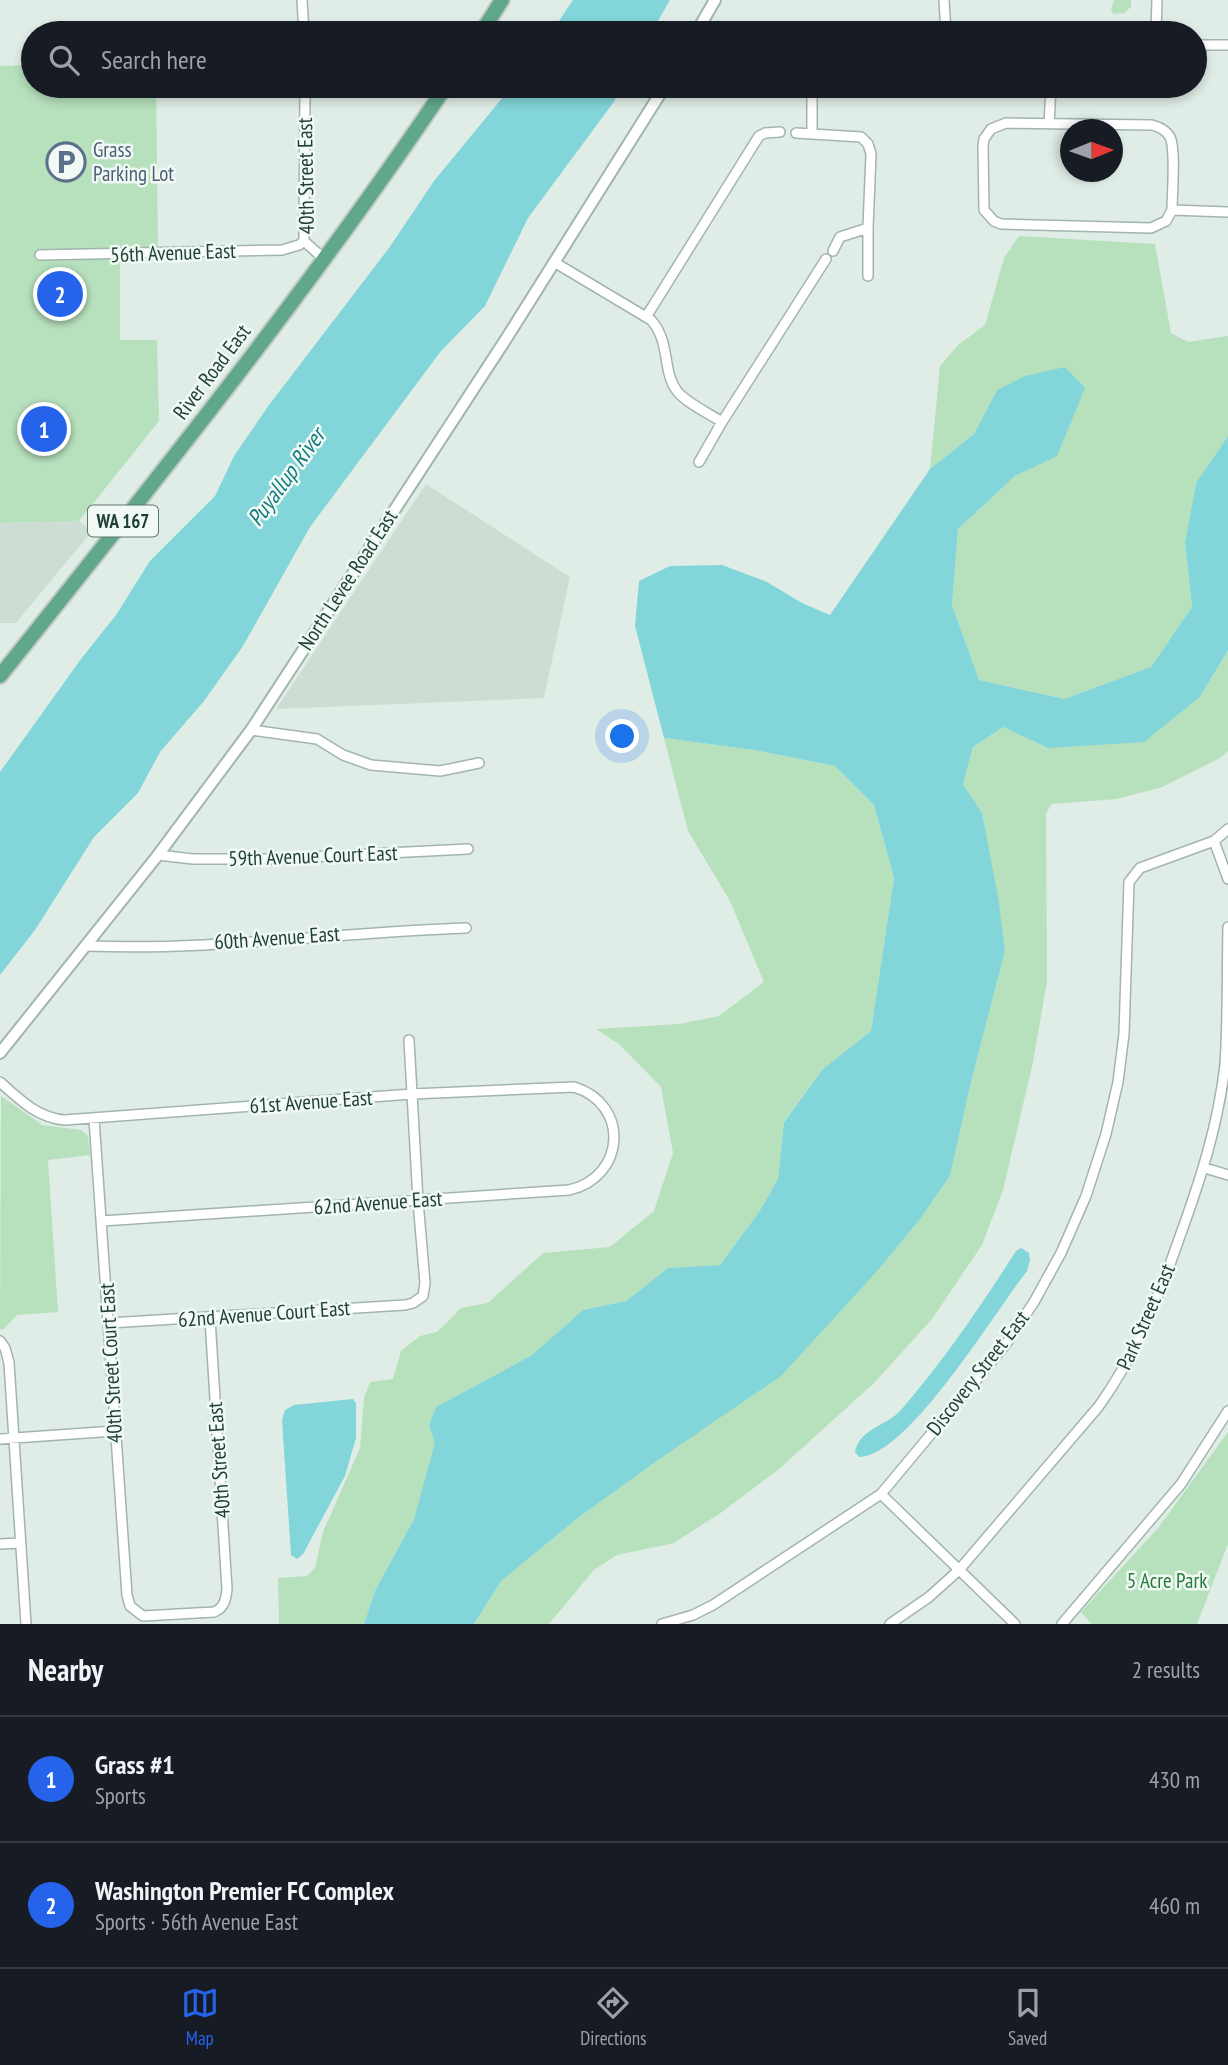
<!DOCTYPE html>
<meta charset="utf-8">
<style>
:root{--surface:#171b24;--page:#20242c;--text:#f1f3f6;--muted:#9ea1a6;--line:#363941;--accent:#2563eb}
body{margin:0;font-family:"PT Sans Narrow",sans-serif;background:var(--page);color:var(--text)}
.compass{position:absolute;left:1060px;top:119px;width:63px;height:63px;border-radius:50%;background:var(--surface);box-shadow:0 4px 10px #0003;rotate:89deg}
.you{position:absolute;left:623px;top:737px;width:24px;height:24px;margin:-18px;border:5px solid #fff;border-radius:50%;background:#1a73e8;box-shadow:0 0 0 10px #1a73e833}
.badge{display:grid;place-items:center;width:46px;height:46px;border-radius:50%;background:var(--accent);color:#fff;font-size:23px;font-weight:700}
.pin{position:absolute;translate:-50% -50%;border:4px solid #fff;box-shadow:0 2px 7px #0006}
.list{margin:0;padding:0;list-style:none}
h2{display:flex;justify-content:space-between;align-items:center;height:91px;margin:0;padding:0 28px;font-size:30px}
h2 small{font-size:23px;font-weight:400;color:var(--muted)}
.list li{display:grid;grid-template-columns:46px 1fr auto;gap:21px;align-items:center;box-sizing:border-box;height:126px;padding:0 28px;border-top:2px solid var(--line)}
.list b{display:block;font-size:26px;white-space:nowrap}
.list p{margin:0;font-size:23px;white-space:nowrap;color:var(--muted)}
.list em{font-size:23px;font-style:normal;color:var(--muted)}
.icon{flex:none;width:38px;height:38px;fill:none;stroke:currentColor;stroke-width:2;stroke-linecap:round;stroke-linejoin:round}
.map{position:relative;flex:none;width:1228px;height:1624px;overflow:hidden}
.search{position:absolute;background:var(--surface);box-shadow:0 4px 10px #0003;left:21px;right:21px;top:21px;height:77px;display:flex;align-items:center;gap:18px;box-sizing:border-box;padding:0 24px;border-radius:38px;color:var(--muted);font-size:26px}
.sheet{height:343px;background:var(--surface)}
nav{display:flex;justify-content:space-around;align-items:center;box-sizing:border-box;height:98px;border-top:2px solid var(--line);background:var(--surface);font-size:19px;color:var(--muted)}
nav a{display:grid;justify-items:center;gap:4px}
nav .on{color:var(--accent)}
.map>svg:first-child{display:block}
</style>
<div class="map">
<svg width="1228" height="1624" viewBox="0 0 1228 1624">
<rect width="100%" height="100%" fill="#e0ede6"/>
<path fill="#ceddd4" d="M426 484 570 577 544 698 276 709Z
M79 521 92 531 16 623H0V523Z"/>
<path fill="#b7e0bd" d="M1114 0H1131V7L1124 13 1114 14 1111 10Z
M33 65V86H156L158 248 120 249V340H157L159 421 79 521 0 523V66Z
M1019 236 1155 244 1171 333 1188 342 1228 336V436L1196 483 1185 543 1192 607 1151 667 1064 699 979 680 952 605 958 529 1015 476 1057 455 997 390 974 434 930 469 940 366 958 345 985 325 1004 258Z
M1228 650V751L1220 758 1162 787 1117 799 1052 804 1046 813 1047 981 1033 1062 1003 1190 982 1245 932 1319 874 1383 779 1469 722 1512 674 1543 617 1555 594 1570 549 1624H474L501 1581 578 1518 658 1460 878 1270 920 1219 950 1176 971 1082 1005 951 982 813 963 784 973 747 1003 727 1048 748 1200 697Z
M664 738 754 750 835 766 874 805 894 878 871 1031 823 1069 784 1121 778 1179 759 1212 720 1265 668 1268 626 1301 583 1310 532 1355 436 1407 429 1425 436 1443 414 1519 375 1591 364 1624H279L278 1578 307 1576 315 1568 323 1532 360 1448 364 1398 370 1382 393 1379 401 1351 420 1336 437 1332 461 1308 488 1303 543 1253 610 1247 654 1211 673 1153 661 1087 619 1044 596 1029 679 1024 719 1016 764 982 730 901 688 831Z
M1 1096 42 1125 81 1130 88 1136 90 1155 48 1160 58 1312 17 1315 3 1330 0 1329Z
M1228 1432V1544L1197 1624H1092L1081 1612 1158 1528Z"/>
<path fill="#82d5d8" d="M573 0H670L651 33H551Z
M512 86H623L613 103 528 218 485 306 441 351 310 527 243 646 204 701 160 752 138 793 94 837 35 930 0 975V772L81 659 116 615 150 561 215 496 234 456 269 405 389 248 434 181Z
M1065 367 1085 388 1057 456 1015 476 958 529 952 605 979 680 1064 699 1151 667 1192 607 1185 543 1196 483 1228 436V650L1200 697 1144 742 1048 748 1003 727 973 747 963 784 982 813 998 897 1005 951 971 1082 950 1176 920 1219 878 1270 781 1376 658 1460 578 1518 501 1581 474 1624H364L375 1591 414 1519 435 1443 429 1425 436 1407 532 1355 583 1310 626 1301 668 1268 720 1265 759 1212 778 1179 784 1122 823 1069 871 1031 894 878 874 805 835 766 754 750 664 738 635 626 639 581 670 566 722 565 767 582 802 603 830 615 930 469 974 434 997 390 1025 376Z
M1021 1248 1029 1253 1030 1260 1027 1271C997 1309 907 1458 859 1457L855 1452C860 1428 887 1426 901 1410 944 1360 981 1306 1016 1251Z
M353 1399 356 1403V1438L345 1476 303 1554 297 1559 291 1555 282 1420 285 1410 294 1405Z"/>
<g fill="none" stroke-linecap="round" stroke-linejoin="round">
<g stroke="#a2b5ad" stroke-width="12">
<path id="minor" d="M302 0 304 33
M944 0 946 33
M1156 33 1157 0
M1195 45H1228
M305 86 304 241 324 259
M812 86V134L861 137 868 144 871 154 868 228 840 237 833 251
M1049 124 1051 86
M796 133 812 134
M1172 210C1172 195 1176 149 1170 137 1166 130 1160 127 1152 125L1006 123 991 129 984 139 983 146 984 210 994 221 1001 224 1151 228 1166 221 1172 210 1228 212
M40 255 282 250 299 245 304 241
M554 262 651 320C671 342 662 372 677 391 685 402 710 414 722 422L826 259
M868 276V228
M646 317 759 136 765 133 780 132
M699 462 722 422
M251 730 317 739 343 755 371 765 440 771 479 763
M1214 841 1228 879
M158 855 193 859H268L468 849
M87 946C214 951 340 932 466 928
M0 1082C20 1100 38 1118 65 1120L412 1094 574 1087C630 1104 626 1177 569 1190L102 1221
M94 1119 127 1595 130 1606 143 1616 214 1612C224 1608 226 1600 227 1589L210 1319
M1205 1168 1228 1175
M109 1323 405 1305 413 1303 423 1296 425 1283 418 1201 409 1040
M0 1341 5 1348 9 1363 26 1624
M0 1439 115 1431
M881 1494 1015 1624
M0 1544 20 1543
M662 1624 693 1615 713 1605 881 1494 1006 1344 1034 1302 1061 1253 1086 1196 1106 1134 1118 1082 1124 1034 1129 882 1140 868 1214 841 1228 829
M890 1624 929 1597 959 1570 1099 1406C1136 1354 1158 1299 1179 1239 1200 1181 1218 1126 1225 1065 1228 1020 1227 972 1228 927
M1062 1624 1181 1484 1228 1411"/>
</g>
<g stroke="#a2b5ad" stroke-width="14">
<path id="tertiary" d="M696 33 715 0
M0 1053 158 855 251 730 506 339 665 86"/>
</g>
<g stroke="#c0c9c6" stroke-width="18">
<path id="primary" d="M481 33 502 0
M0 676C154 483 309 290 446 86"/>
</g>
<use href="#minor" stroke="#fff" stroke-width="9"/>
<use href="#tertiary" stroke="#fff" stroke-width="10"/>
<use href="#primary" stroke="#60a78c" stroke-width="14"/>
</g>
<defs>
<g id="parking-ring" transform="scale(2.0125)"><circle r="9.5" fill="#f1f9f4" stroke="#5c6f8a" stroke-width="1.5"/><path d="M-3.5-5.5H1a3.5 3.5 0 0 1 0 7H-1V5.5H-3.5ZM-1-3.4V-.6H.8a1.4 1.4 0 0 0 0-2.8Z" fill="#5c6f8a"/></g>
</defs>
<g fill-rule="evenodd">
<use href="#parking-ring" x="66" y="162"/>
</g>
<g text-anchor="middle" stroke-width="5" stroke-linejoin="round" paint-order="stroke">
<rect fill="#f1f9f4" stroke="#5e776d" stroke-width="2" x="88" y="505.5" width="70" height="31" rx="5"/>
<g font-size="19" font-weight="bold" fill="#1f3f33">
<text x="123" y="528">WA 167</text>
</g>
<g font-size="21" fill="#4e5e75" stroke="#f1f9f4" text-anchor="start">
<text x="93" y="157">Grass<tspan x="93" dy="24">Parking Lot</tspan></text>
</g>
<g font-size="21" fill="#1f3f33" stroke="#f1f9f4">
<text transform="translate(306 176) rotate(-91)" y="7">40th Street East</text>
<text transform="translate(173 253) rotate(-2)" y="7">56th Avenue East</text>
<text transform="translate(212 372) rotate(-53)" y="7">River Road East</text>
<text transform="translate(348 580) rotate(-57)" y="7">North Levee Road East</text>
<text transform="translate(313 856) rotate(-2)" y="7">59th Avenue Court East</text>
<text transform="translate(277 938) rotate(-4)" y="7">60th Avenue East</text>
<text transform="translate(311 1102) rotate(-4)" y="7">61st Avenue East</text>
<text transform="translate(378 1203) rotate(-4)" y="7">62nd Avenue East</text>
<text transform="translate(264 1314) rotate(-4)" y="7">62nd Avenue Court East</text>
<text transform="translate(1146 1317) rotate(-66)" y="7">Park Street East</text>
<text transform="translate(111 1363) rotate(-93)" y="7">40th Street Court East</text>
<text transform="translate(978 1373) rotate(-52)" y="7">Discovery Street East</text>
<text transform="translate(219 1460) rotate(-94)" y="7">40th Street East</text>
</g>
<g font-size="21" fill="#257a3c" stroke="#f1f9f4">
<text x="1167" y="1588">5 Acre Park</text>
</g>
<g font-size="23" font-style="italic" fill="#137c81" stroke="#f1f9f4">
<text transform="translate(286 477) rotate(-54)" y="8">Puyallup River</text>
</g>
</g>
</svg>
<svg class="compass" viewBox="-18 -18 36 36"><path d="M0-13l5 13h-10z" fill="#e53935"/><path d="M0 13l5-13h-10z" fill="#9ea1a6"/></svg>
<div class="you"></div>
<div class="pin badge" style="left:44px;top:429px">1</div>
<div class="pin badge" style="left:60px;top:294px">2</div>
<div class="search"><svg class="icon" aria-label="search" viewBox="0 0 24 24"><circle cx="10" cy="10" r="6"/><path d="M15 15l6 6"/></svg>Search here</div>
</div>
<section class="sheet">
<h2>Nearby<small>2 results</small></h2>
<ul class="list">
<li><span class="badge">1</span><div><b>Grass #1</b><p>Sports</p></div><em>430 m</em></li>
<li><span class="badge">2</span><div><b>Washington Premier FC Complex</b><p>Sports · 56th Avenue East</p></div><em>460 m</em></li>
</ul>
</section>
<nav>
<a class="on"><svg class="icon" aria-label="map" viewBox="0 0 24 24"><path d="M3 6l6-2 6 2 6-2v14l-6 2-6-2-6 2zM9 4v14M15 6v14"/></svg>Map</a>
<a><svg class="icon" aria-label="directions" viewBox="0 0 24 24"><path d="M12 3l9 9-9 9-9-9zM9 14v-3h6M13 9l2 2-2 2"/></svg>Directions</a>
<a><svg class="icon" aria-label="saved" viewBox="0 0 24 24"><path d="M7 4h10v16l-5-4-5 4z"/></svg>Saved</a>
</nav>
